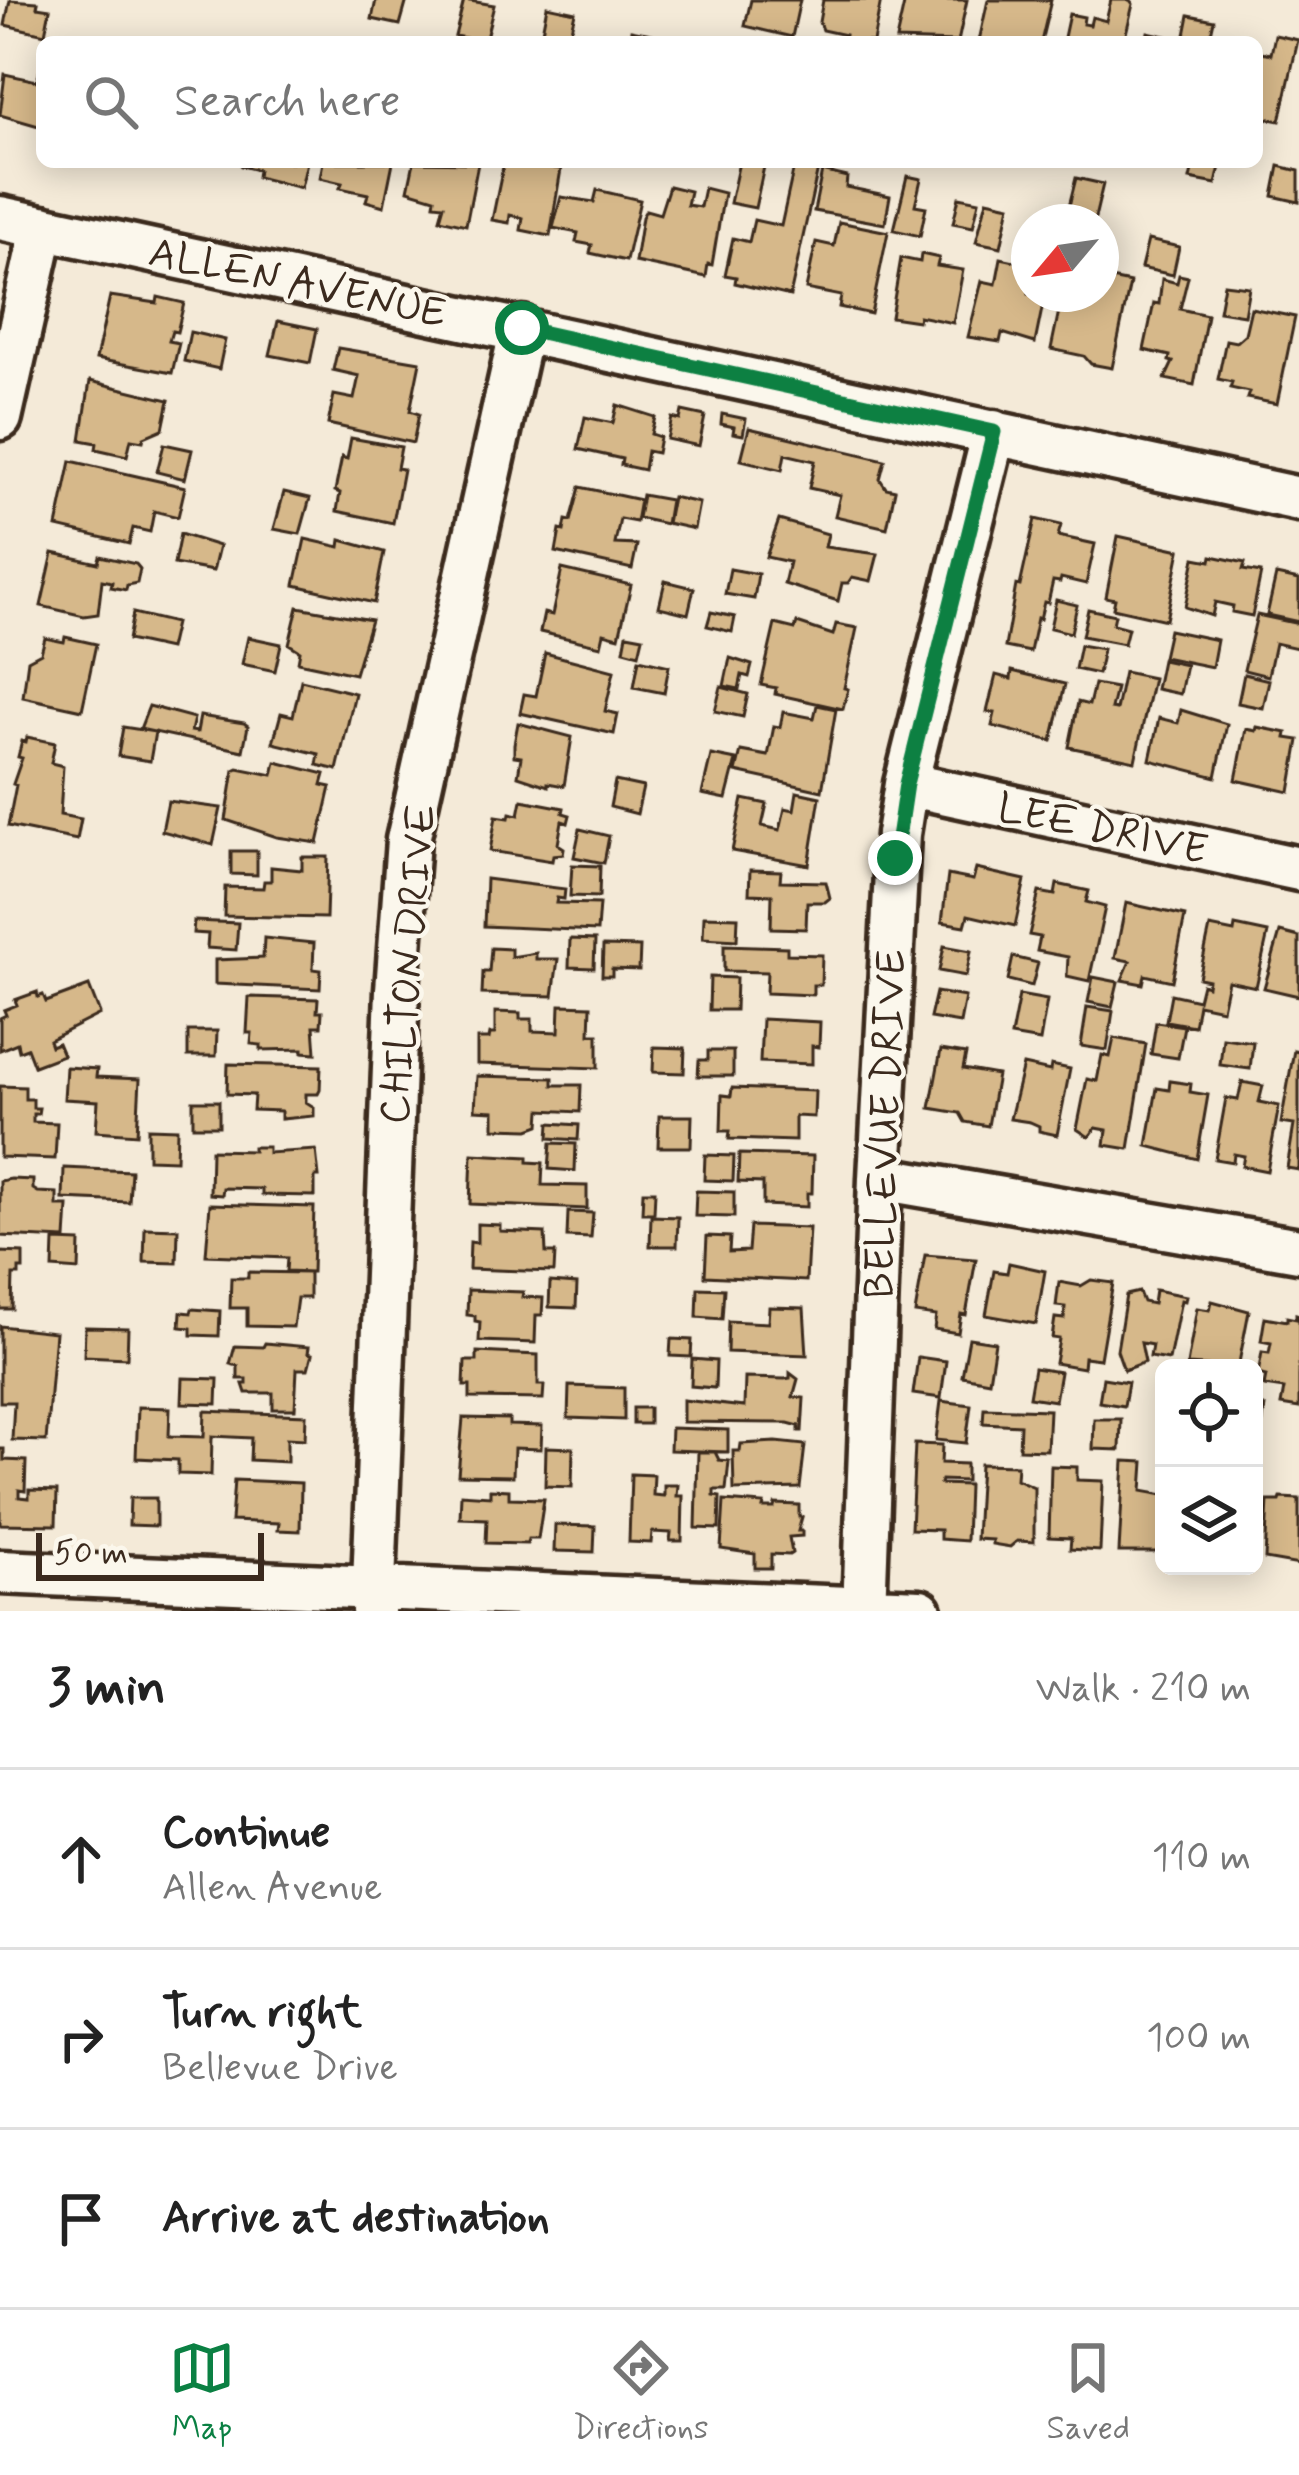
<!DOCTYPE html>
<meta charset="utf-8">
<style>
:root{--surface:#fff;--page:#f2f2f2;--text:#222;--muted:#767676;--line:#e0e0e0;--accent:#0b8043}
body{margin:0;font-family:Mynerve,sans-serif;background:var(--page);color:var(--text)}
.controls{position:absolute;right:36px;bottom:36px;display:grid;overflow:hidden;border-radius:18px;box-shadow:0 6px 30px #0003}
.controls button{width:108px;height:108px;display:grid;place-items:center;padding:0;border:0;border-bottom:3px solid var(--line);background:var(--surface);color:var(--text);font:60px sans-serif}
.compass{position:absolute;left:1011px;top:204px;width:108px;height:108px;border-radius:50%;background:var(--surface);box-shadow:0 6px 30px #0003;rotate:241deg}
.scale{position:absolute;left:36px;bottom:30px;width:228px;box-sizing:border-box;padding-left:12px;border:6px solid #3b2a1e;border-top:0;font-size:33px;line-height:42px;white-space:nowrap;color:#3b2a1e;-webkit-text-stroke:9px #fbf7ec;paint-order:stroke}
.stop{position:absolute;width:36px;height:36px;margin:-27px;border:9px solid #0b8043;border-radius:50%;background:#fff}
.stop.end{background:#0b8043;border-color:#fff;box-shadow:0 3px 12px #0008}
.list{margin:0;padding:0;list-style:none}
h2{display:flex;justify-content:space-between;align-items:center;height:156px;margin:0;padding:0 48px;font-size:51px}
h2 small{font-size:39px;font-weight:400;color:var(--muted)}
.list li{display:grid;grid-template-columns:78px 1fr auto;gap:36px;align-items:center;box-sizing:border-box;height:180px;padding:0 48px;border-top:3px solid var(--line)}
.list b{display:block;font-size:45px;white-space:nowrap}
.list p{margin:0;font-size:39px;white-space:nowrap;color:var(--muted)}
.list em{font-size:39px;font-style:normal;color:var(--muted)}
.icon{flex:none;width:66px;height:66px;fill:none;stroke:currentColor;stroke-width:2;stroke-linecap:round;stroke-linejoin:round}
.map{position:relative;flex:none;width:1299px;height:1611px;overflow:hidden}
.search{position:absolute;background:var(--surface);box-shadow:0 6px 30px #0003;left:36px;right:36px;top:36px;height:132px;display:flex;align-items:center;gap:30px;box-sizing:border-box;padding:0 42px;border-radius:18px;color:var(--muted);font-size:45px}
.sheet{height:696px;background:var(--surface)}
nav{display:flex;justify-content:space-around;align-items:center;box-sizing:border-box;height:168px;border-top:3px solid var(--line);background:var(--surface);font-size:33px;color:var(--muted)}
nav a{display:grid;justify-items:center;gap:6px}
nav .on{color:var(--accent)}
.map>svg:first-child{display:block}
</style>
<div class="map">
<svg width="1299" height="1611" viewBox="0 0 1299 1611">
<rect width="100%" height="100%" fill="#f4ead8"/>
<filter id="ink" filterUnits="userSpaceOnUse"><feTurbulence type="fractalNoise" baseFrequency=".00833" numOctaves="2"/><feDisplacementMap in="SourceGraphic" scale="24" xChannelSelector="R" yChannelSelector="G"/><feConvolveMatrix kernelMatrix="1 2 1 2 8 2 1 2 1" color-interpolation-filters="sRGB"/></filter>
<g filter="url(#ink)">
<path fill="#d6b88a" stroke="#3b2a1e" stroke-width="3" d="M10 0 38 2 37 7 50 9 45 34 5 25Z
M376 0H407L400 25 372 19Z
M464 0 494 5 485 42 455 36Z
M751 0H800L792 37 745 26Z
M823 0H881L873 42H844L845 35 822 30 819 22Z
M905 0H967L958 42 896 40Z
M988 0H1051L1041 42 979 41Z
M1111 0H1130L1133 4 1124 42H1063L1069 14 1084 17 1083 24 1090 25 1092 17 1106 21Z
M547 6 575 12 568 42H540Z
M1189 15 1214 20 1209 42H1146L1148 32 1184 40Z
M631 30 656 35 654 42H629Z
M1275 35 1298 40 1280 121 1261 117 1263 107 1257 105V51L1271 54Z
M42 60V127L0 115 5 74 37 81Z
M242 162H307L301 188 257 177 258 170 241 166Z
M323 162H393L384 206 366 201 368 194 340 188 342 183 320 178Z
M414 162 478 163 466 225 440 219 444 205 434 204 435 198 408 190Z
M504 162H546L545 167 561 169 550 236 521 230 523 218 510 215 509 223 492 220Z
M739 162H765L755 208 730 203Z
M795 162 819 164 790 296 735 283 736 277 725 275 733 238 749 242 754 220 781 226Z
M1194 162H1221L1216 184 1190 179Z
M1279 166 1299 171V202L1273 196Z
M822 171 847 177 846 187 890 196 885 224 814 211Z
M907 176 921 179 915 205 926 207 920 236 894 230Z
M1076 178 1103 184 1094 222H1065Z
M669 186 690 191 687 205 700 207 704 188 724 193 712 265 708 264 706 277 635 262 642 217 646 210 660 214Z
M597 190 640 200 626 261 590 253 592 245 576 242 578 233 553 228 561 197 594 202Z
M959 197 979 201 973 227 953 223Z
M987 200 1010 205 1001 247 976 242Z
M839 222 888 232 871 314 839 307 841 296 806 289 816 242 834 246Z
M1148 240 1179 247 1173 275 1141 268Z
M1029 250V294H1045L1035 343 1002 333 1000 342 968 337 982 281 996 284 1001 258 1024 263 1021 252Z
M921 254 939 258 937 266 963 270 953 323 919 316 918 321 891 317 901 258 920 262Z
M1179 275 1188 277 1180 309 1207 315 1194 385 1165 379 1173 362 1169 361 1170 356 1144 350 1154 303 1159 304 1162 279 1177 283Z
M1101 277 1130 283 1112 368 1091 364 1084 356 1051 349 1061 301 1080 305 1082 294H1101Z
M1224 284 1249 287 1244 315 1219 311Z
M110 296 157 303 158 297 184 303 177 332 172 331 169 341 179 343 172 373 96 359Z
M1251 308 1295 317 1277 404 1247 398 1249 392 1230 388 1232 382 1218 379 1226 340 1236 342 1245 334Z
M278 321 317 329 310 363 270 355Z
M190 332 225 340 219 369 184 361Z
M338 348 420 362 410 411 419 414 413 443 328 424 334 395 354 399 359 376 333 370Z
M90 381 169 400 163 429 144 437 143 441 131 439 127 456 96 449 97 443 81 440Z
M617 405 655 417 651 434 660 437 657 453 647 451 644 470 621 465 622 459 578 449 585 417 613 423Z
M682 411 705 416 699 446 667 439 672 418 680 420Z
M722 414 746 419 743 435 733 433 734 427 721 424Z
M749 428 885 460 880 479 886 488 895 490 887 528 835 516 840 495 809 488 815 461 785 454 782 470 741 460Z
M351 438 401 447 397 468 403 469 393 523 337 511 340 493 335 491 342 457 347 459Z
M164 444 192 450 185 479 157 472Z
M71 461 185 487 178 517 154 511 150 532 133 528 129 544 57 527Z
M580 487 640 500 636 522 620 519 615 544 637 545 632 569 556 552 560 530 564 531 566 520 571 521Z
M284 492 310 498 300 534 274 529Z
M642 495 670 500 666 524 638 518Z
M672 497 699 503 694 529 667 523Z
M1035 519 1061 525 1058 536 1095 544 1086 584 1061 578 1060 582 1053 581 1048 603 1044 602 1040 619 1037 618 1030 652 1005 647 1016 585 1020 586Z
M779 520 828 534 825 547 878 554 871 581 852 577 848 583H842L838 601 784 584 789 562 766 557Z
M180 534 219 546 213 571 174 564Z
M1118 536 1180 550 1166 620 1113 608 1115 599 1106 597Z
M305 539 340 547 341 540 384 552 374 603 295 585Z
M53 553 98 563 100 556 136 564 140 569 137 583 127 585 126 590 111 587 112 582 102 580 98 614 84 616 41 606Z
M1212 556 1245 563 1243 570 1261 573 1252 616 1232 612 1233 606 1215 602 1212 616 1185 607 1195 558 1211 561Z
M562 569 631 585 619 637 604 633 601 646 540 632 544 613 552 615Z
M730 569 758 574 754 599 725 594Z
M1276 575 1299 580V622L1267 615Z
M665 581 694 588 688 614 659 607Z
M1056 600 1077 605 1071 633 1050 628Z
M298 607 371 620 355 674 298 662 300 651 289 644Z
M1088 609 1115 615 1113 624 1128 628 1124 644 1082 636Z
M711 612 735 617 732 632 707 626Z
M133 613 175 623 169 649 128 640Z
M1257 615 1299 624 1297 648 1275 643 1268 676 1244 670Z
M797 623 833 635 836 624 857 628 844 688 848 689 843 709 775 694 776 688 761 685 775 624 795 629Z
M1169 630 1217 640 1212 667 1163 657Z
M627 634 643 637 639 654 624 650Z
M65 637 96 644 82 710 23 697 28 660 41 653 45 638 64 642Z
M248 637 281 644 275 671 242 664Z
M1080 645 1103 649 1098 674 1075 669Z
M545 653 614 671 605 711 618 714 614 734 520 713 524 694 536 696Z
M730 658 752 665 749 677 742 675 739 689 724 686Z
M639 659 669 666 664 693 634 687Z
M1162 660 1186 665 1180 694 1156 689Z
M1012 671 1065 684 1052 741 992 726 995 713 987 712 996 675 1011 679Z
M1124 672 1153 678 1135 761 1069 747 1078 702 1089 705 1094 684 1116 688 1111 709 1116 710Z
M1244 674 1269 680 1263 708 1238 703Z
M301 680 355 693 337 770 317 765 319 754 273 743 281 713 293 716Z
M721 687 748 694 743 717 715 711Z
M817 705 836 709 822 791 736 772 741 751 768 756 774 726 780 727 783 712 814 718Z
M149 706 194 718 191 731 197 732 200 716 244 723 248 726 243 751 140 729Z
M1181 710 1227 724 1216 777 1150 760 1159 718 1178 723Z
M518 723 572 737 564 786 548 783V786L518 776 521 757 514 756V744Z
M123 727 155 732 150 761 118 756Z
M1257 727 1287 733 1286 738 1299 740 1290 792 1236 780 1246 729 1256 731Z
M27 737 55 743 51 763 63 766 60 815 81 819 77 840 8 826 16 785 13 784 22 758 18 757 22 741 26 742Z
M711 755 736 760 726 799 702 794Z
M276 762 325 774 322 785 331 787 318 843 277 837 226 820 234 770 238 768 273 775Z
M615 781 643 787 637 814 610 807Z
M797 792 820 797 809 865 732 851 743 799 767 804 762 826 780 830 785 808 794 810Z
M522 800 564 808 563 813 570 815 568 823 562 821 558 844 564 848 563 854 553 855 552 861 490 851 496 816 509 818 510 813 519 815Z
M168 801 221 808 213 845 162 831Z
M580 829 609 836 604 863 574 857Z
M231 851H257V875L231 874Z
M302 857H328L326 918 224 916 225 887 263 888 264 881H271V867L302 870Z
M572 865 600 866 599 897 570 896Z
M976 869 1025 880 1015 926 968 915 965 926 942 922 948 875 973 880Z
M750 870 781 871 780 881 826 882 830 898 825 902H807L806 929 771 928 772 895 749 894Z
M486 879 565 889 564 899 557 898 556 903 599 904 597 931 484 926Z
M1057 884 1089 891 1086 902 1105 907 1089 981 1067 976 1068 957 1037 951 1040 937 1029 935 1039 892 1055 895Z
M1126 903 1185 916 1172 981 1145 975 1143 984 1122 980 1130 961 1115 958Z
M704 916 738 917 737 940 703 938Z
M194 921 238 923 236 950 207 948 208 934 193 933Z
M1235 926 1268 933 1256 987 1228 981 1222 1009 1198 1004 1194 1026 1166 1021 1171 994 1198 1000 1202 984 1207 986 1208 980 1199 978 1210 927 1234 932Z
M1280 932 1299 937V996L1264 988Z
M264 938 314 943 313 969 321 970 320 989 215 984V960L263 958Z
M570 939 595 940 594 968 569 967Z
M724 945 787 947V954L822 955 821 985H813V995L766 993 767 972 724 971Z
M603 946 640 947 639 970 612 969V976H602Z
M944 946 971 951 966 976 939 971Z
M491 948 511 949V957L536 953V959H558L553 996 482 994 483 972H489Z
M1013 957 1038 963 1032 986 1008 980Z
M710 977 736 978 735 1010H709Z
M1093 977 1118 982 1112 1007 1088 1002Z
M89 986 100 1014 49 1040 51 1046 58 1043 63 1055 34 1066 27 1048 19 1051 17 1043 0 1050V1018L6 1015 4 1010 17 1005 15 1000 37 992 38 997 43 995 46 1002Z
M936 992 965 997 960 1023 930 1018Z
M1019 995 1047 1000 1040 1041 1011 1036Z
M249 997 318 999 317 1012H322L321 1026H314L316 1053 303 1052V1049L261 1050V1045L251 1044 252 1033H247Z
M560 1005 591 1006 590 1034H598V1068L477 1064V1039H489L490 1034H495V1012L520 1013V1019H532V1031L559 1032Z
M1087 1007 1113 1011 1107 1050 1081 1046Z
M762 1019 820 1022 819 1047 812 1046V1064L760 1062Z
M1156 1022 1184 1026 1178 1058 1151 1054Z
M188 1031H217L216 1056H188Z
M1114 1038 1146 1044 1129 1149 1105 1145 1107 1130 1096 1128 1089 1137 1077 1129 1087 1079 1097 1081 1102 1055 1110 1057Z
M1223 1038 1253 1042 1250 1069 1220 1065Z
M654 1047 685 1048 684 1073 653 1072Z
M941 1050 966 1054 963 1069 997 1075 988 1126 965 1122 960 1113 930 1108Z
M1294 1050 1299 1051V1170L1287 1168 1294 1125 1281 1123Z
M708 1051H733V1076H698L699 1060H708Z
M228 1064 321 1066 320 1090 318 1094H306V1102L314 1107V1116L281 1119V1111L253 1110 254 1095 227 1094Z
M1023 1065 1050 1071 1051 1065 1070 1069 1057 1135 1039 1131V1126L1030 1122 1010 1119Z
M66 1067 97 1069 96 1077 140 1079 137 1134 96 1131 98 1101 64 1099Z
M477 1076 553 1078V1085H581L580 1112 541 1110 540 1125 529 1129 494 1128V1111L475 1110Z
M1170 1081 1191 1084 1190 1092 1208 1095 1197 1159 1147 1146 1157 1088 1169 1090Z
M1242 1082 1263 1086 1259 1102 1279 1106 1267 1171 1242 1166 1244 1156 1234 1154 1233 1162 1215 1159 1226 1098 1238 1100Z
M0 1086 25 1087V1099H33V1108H39L38 1114H33V1122L57 1123 55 1159 0 1157Z
M732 1088 815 1091 814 1117 795 1116V1141L729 1139 730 1131H721L722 1095 731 1096Z
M193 1101H219V1126H193Z
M659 1116H692L691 1147H658Z
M550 1123 579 1125 578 1140 549 1138Z
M148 1128 177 1129 176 1160 148 1159Z
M551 1143 576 1144 575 1171 549 1169Z
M253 1147H268V1153L316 1150 319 1177H315V1196L262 1195V1189L223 1188 222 1195 210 1194 211 1150 253 1151Z
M472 1154 528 1157V1162L543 1163 542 1185 587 1186V1209L470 1204Z
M739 1154 813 1156 812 1193H807V1207L763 1205V1183L738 1182Z
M705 1155 734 1156 733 1181 704 1180Z
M64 1168 131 1171 129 1202 63 1199Z
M11 1179 33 1180V1189L38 1192 57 1193V1206H68L66 1239 0 1236V1181Z
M643 1191H655L654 1213H642Z
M696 1191 734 1192V1217L695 1216Z
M210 1204 314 1207 312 1272 286 1271 287 1258 206 1255Z
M568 1212 593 1213 591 1238 567 1237Z
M651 1216 678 1217 677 1246H650Z
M477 1224 500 1225V1231L545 1233 546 1253H555L554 1272 469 1269 470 1242 477 1243Z
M750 1226 809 1228 806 1281 705 1276 707 1236 730 1237 729 1252 748 1251Z
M145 1228 178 1229 177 1263 144 1262Z
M54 1241 80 1242 79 1270 53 1268Z
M0 1252 23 1253V1269H19V1275H13L12 1309H0Z
M925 1255 976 1259 966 1315 961 1314 958 1333 934 1329 936 1316 915 1313Z
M1009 1263 1045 1271 1036 1324 986 1315 994 1271 1007 1273Z
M248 1272 309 1273V1298H297L293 1327 247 1326V1308H230L231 1278H248Z
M1091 1280 1113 1283 1100 1359 1084 1357 1083 1368 1055 1363 1059 1339 1052 1338 1055 1318 1064 1319 1065 1307 1056 1306 1059 1282 1081 1286Z
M550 1282 577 1284 576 1308 549 1307Z
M698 1288 724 1289 722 1319 697 1317Z
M468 1290 523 1292 522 1297 543 1298 542 1315H536L535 1343 479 1341 480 1322 475 1321V1316L467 1315Z
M1155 1290 1186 1296 1185 1301 1181 1300 1169 1360 1150 1357 1152 1345 1141 1343 1145 1362 1124 1370 1117 1350 1126 1295 1139 1292 1143 1302 1153 1304Z
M1212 1301 1249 1311 1238 1368 1187 1365 1197 1308 1210 1310Z
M769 1307 804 1308 807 1355 727 1352 728 1321 768 1323Z
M192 1309 220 1311 219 1336 191 1335V1328L180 1327 181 1312 191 1313Z
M1296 1314 1299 1315V1408L1281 1405 1284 1389 1264 1386 1266 1376 1258 1374 1262 1352 1269 1353 1271 1343 1261 1341 1265 1317 1287 1321V1317L1296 1319Z
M0 1326 55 1332 46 1441 12 1440 14 1402H0Z
M85 1327 128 1328 127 1358 84 1356Z
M969 1338 995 1342 989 1381 962 1376Z
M671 1339 692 1340 691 1357 670 1356Z
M265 1343 309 1347 308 1353 312 1354 308 1369H297L295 1409H273V1393H246L243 1384H247V1379H238V1366L230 1364 235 1346 263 1347Z
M477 1352 538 1355V1385H544L543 1399 470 1398V1386H464L465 1361H477Z
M918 1357 946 1361 941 1398 913 1394Z
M692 1359 716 1361 715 1388 691 1386Z
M1034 1368 1060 1372 1055 1401 1029 1397Z
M790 1373 798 1379 793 1397 804 1398 802 1431H799V1426L788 1423 683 1422V1400L744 1407 745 1378 785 1379 790 1378Z
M183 1378 218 1379 217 1404 182 1403Z
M1103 1378 1128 1382 1124 1406 1099 1402Z
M569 1386 624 1388V1420L568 1418Z
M941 1401 971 1405 966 1443 936 1440Z
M1254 1405 1265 1407 1261 1434 1254 1433Z
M138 1407 170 1408 169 1436 204 1437 205 1411 306 1415 305 1439 287 1438V1462L250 1460 251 1438 212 1436 211 1475 178 1474V1460L136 1458Z
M633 1408H649V1424H633Z
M984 1408 1049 1410 1047 1450 1019 1449 1020 1425 983 1423Z
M463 1418 509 1419V1425L542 1426 541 1449 514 1448 513 1476 458 1475Z
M1094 1419H1121L1120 1450 1093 1449Z
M671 1428 728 1430V1452L670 1450Z
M776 1442 805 1445 800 1488 734 1490 733 1451H740L741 1444Z
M915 1444 942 1445 941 1463 966 1464V1481L941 1480 940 1484 968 1485 966 1541 940 1539V1530L911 1529Z
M546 1447 573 1448 572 1487 545 1486Z
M0 1449H4V1460L26 1461 25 1491 19 1490V1497L29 1498V1490L57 1491 56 1525 0 1524Z
M698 1452H715L719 1460 729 1461 726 1490H714V1496L720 1497 719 1529 696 1528Z
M1124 1461 1144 1462 1142 1491 1164 1495V1552H1119Z
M980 1464 1017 1465 1016 1479 1034 1487V1542L1017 1541 1010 1547 992 1544V1540L976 1539Z
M1051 1466 1077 1467V1480L1103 1481 1100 1551 1070 1549 1071 1538 1049 1537Z
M631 1474 654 1475 653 1495 664 1496V1485H678L677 1496H683L682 1541H670L671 1533 652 1532 651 1543 629 1542Z
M234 1480 301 1483 300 1531 278 1530 279 1523 231 1521Z
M490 1489 509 1490V1498L544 1499 538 1539H528L527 1544 486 1543 487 1519 460 1518 461 1494 490 1496Z
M130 1498H156V1526L129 1525Z
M1281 1498 1299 1499V1565L1265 1559 1268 1501H1280Z
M724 1501 764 1504 763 1508H774L775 1504 799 1505V1517H802L798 1531H802V1536L789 1537 792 1553 789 1555 771 1554V1568H755V1554L721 1549Z
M555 1525 595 1526 594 1552 554 1551Z"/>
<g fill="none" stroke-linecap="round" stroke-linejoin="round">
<g stroke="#3b2a1e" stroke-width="51">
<path id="minor" d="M0 218 1299 499
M0 418 43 227
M906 784 1299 869
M880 1178 1299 1250
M0 1572 920 1611
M373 1611 397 990 408 840 522 328
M864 1611 880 1178 898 834 906 784 994 432"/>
</g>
<use href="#minor" stroke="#fbf7ec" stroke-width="42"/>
</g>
</g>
<g fill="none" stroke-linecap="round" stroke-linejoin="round" filter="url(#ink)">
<path stroke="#0b8043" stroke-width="15" d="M522 328 994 432 906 784 895 858"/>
</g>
<g text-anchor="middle" stroke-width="9" stroke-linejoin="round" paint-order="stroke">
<g font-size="42" fill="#3b2a1e" stroke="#fbf7ec">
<text transform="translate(298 281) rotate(12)" y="15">ALLEN AVENUE</text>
<text transform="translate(1103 827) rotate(12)" y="15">LEE DRIVE</text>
<text transform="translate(406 964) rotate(-85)" y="15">CHILTON DRIVE</text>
<text transform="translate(883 1124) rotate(-88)" y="15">BELLEVUE DRIVE</text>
</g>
</g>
</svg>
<div class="controls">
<button><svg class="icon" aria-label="locate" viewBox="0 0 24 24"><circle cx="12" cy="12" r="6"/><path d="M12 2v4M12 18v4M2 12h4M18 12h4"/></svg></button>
<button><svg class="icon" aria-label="layers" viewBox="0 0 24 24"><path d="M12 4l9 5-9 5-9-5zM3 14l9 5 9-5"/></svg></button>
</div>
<svg class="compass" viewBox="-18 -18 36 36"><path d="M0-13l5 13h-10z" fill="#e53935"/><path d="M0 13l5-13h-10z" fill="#767676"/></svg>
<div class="scale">50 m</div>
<div class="stop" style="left:522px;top:328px"></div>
<div class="stop end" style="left:895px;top:858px"></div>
<div class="search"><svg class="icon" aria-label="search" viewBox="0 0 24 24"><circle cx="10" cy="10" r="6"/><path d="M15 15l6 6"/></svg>Search here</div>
</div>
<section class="sheet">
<h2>3 min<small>Walk · 210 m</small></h2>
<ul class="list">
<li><svg class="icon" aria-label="ahead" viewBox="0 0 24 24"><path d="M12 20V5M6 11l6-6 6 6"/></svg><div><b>Continue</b><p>Allen Avenue</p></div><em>110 m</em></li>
<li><svg class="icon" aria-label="right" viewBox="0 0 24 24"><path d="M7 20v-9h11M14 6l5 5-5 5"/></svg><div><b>Turn right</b><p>Bellevue Drive</p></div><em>100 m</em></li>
<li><svg class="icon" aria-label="arrive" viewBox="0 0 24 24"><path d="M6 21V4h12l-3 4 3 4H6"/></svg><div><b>Arrive at destination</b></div></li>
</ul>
</section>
<nav>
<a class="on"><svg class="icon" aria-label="map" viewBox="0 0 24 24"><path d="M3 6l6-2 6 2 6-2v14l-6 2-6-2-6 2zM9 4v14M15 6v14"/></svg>Map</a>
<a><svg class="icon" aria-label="directions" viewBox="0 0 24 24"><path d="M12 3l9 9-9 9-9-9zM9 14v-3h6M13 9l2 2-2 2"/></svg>Directions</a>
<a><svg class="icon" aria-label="saved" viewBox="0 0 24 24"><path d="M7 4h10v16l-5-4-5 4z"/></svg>Saved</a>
</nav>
